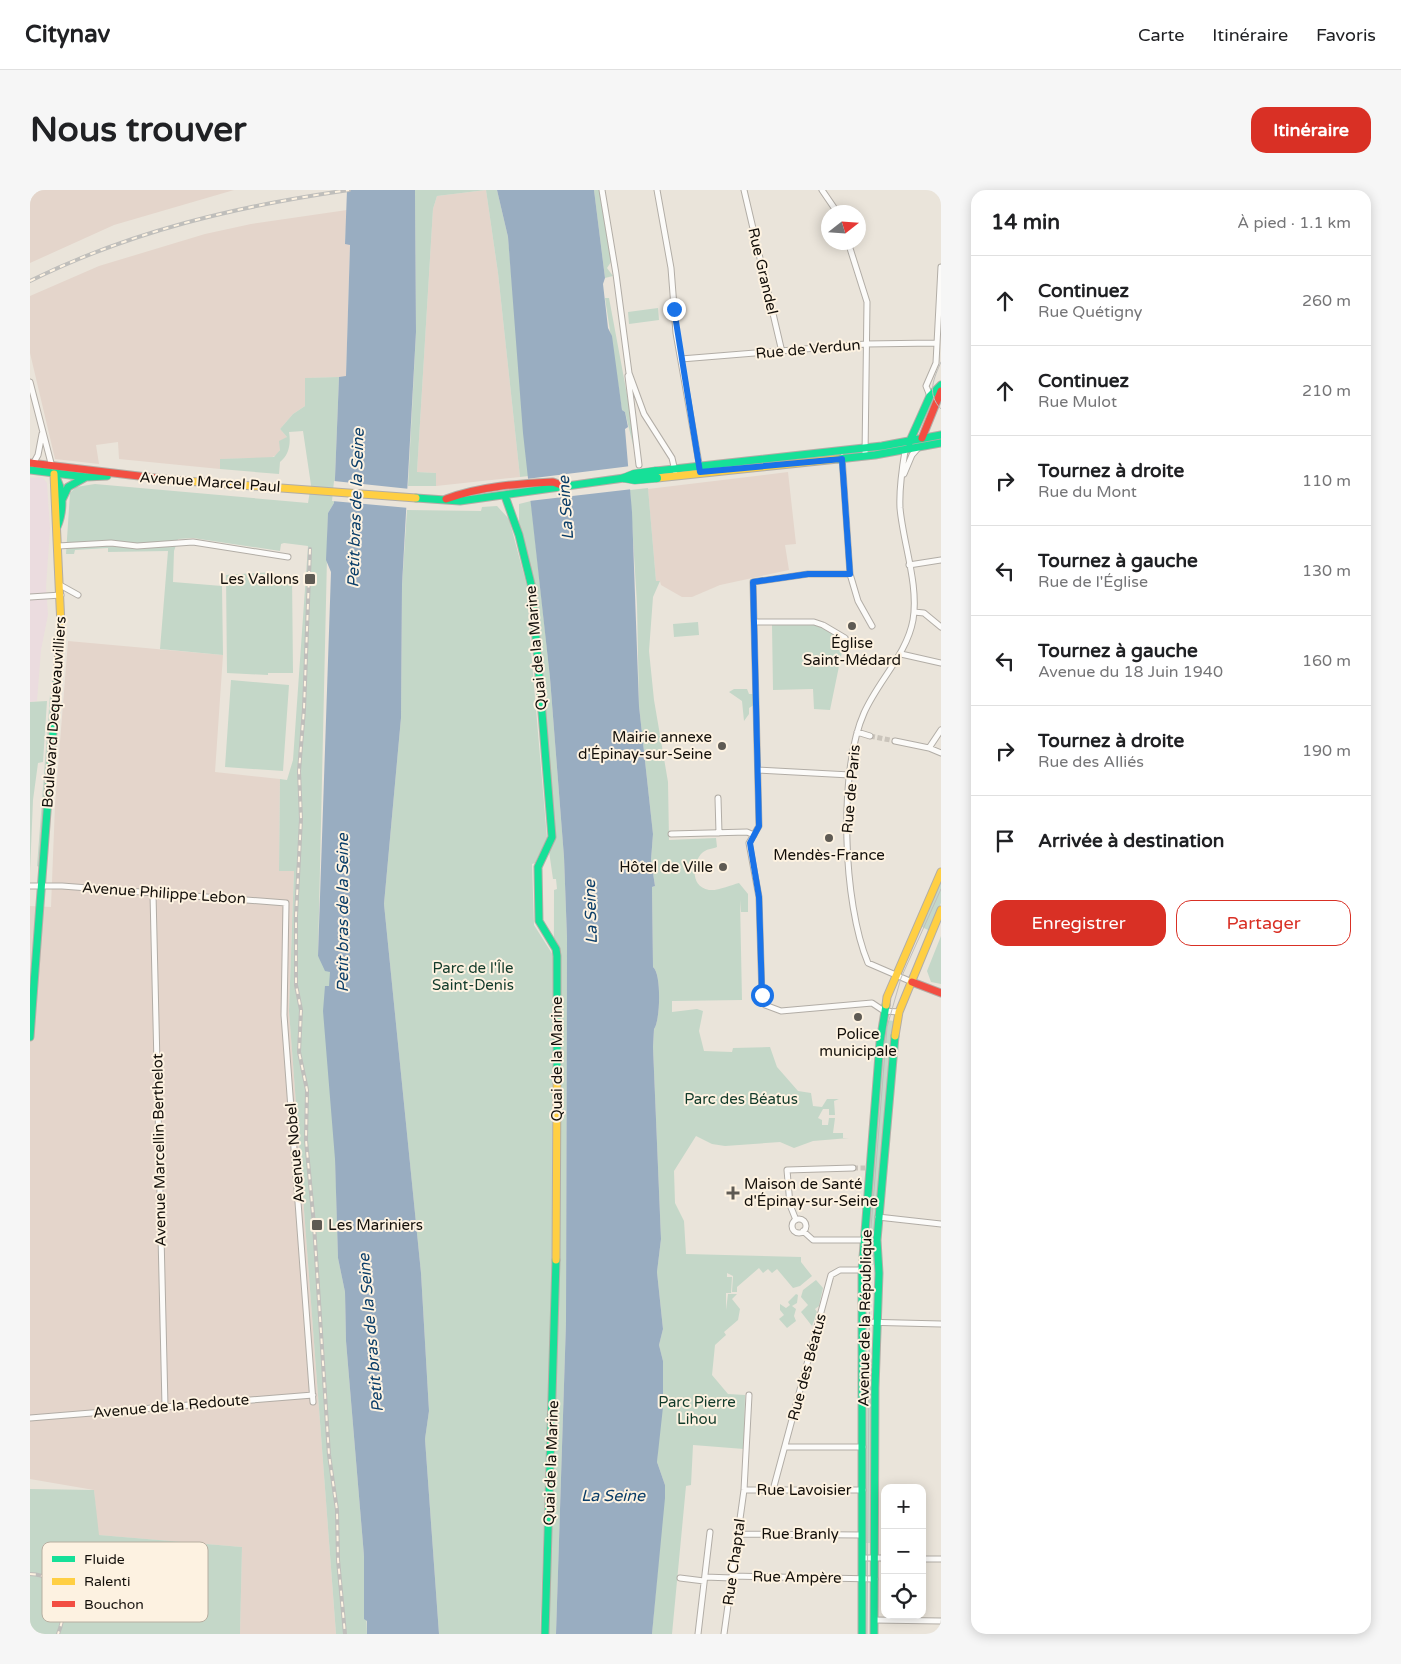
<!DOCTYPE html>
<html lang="fr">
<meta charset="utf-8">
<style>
:root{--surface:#fff;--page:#f6f6f6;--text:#202124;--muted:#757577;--line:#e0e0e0;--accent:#d93025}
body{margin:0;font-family:"Varela Round",sans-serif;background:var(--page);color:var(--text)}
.controls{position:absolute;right:15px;bottom:15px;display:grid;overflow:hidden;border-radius:10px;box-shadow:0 2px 12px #0003}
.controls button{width:45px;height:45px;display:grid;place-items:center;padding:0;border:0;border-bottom:1px solid var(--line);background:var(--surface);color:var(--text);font:25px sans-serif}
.compass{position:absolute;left:791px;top:15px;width:45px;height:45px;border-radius:50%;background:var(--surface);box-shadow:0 2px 12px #0003;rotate:73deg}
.stop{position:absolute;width:15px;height:15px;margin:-11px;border:4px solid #1a73e8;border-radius:50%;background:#fff}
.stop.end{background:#1a73e8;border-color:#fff;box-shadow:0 1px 5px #0008}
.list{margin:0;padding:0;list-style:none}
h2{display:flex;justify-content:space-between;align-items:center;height:65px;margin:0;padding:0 20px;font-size:21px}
h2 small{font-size:16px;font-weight:400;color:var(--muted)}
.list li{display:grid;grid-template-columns:32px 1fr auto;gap:15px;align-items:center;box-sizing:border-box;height:90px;padding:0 20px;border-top:1px solid var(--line)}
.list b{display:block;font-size:19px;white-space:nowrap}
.list p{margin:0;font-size:16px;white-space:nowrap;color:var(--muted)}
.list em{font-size:16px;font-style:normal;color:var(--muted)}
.actions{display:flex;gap:10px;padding:15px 20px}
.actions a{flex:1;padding:11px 0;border:1px solid var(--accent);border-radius:15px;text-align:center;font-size:18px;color:var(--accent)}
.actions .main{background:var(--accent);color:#fff}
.icon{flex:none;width:28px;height:28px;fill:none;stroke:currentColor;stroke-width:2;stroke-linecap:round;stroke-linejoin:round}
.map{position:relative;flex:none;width:911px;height:1444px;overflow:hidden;border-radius:15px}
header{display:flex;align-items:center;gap:30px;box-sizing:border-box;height:70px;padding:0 25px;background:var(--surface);border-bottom:1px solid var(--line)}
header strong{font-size:24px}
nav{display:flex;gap:28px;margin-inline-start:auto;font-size:18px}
.intro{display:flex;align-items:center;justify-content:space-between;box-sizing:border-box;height:120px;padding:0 30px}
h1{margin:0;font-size:35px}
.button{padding:12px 22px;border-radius:15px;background:var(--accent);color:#fff;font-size:18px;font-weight:700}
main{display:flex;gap:30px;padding:0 30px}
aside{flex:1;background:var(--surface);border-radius:15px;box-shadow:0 2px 12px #0003}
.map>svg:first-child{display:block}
</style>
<header>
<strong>Citynav</strong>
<nav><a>Carte</a><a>Itinéraire</a><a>Favoris</a></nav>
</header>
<div class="intro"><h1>Nous trouver</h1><a class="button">Itinéraire</a></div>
<main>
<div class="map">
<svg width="911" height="1444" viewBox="0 0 911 1444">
<rect width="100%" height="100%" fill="#eae4da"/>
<path fill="#ebdcdf" d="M12 287 17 293 20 339 16 397 18 425 11 460 7 511 0 512V288Z"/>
<path fill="#e4d5cb" d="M0 0H204L84 35 0 73Z
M456 0 468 83 490 287 406 296V283L387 282 403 19 407 6Z
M317 20 315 54H320L316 187 275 188V216L263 224 250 239 257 247 247 265 240 268 190 269V279L89 269 88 252 66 255 69 274 25 269 0 163V106L69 76 175 44 221 34Z
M758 282 766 354 755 355 759 380 690 395 662 407H652L631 395 630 391H626L618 299Z
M38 451 193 465 185 582 250 589 249 681 264 680 259 820 306 1444H210L212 1357 68 1345 64 1300 0 1289V716L21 717 25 615Z"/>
<path fill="#c4d7c8" d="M385 0H467L478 47 499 286 490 287 468 83 456 0 407 6 403 19 387 282 406 283V296H378L386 142Z
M564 0H571L583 69 577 78 583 86 575 88Z
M575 108H579L601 226 605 263 595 222 592 220Z
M628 118 629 130 599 134 598 122Z
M309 187 304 313 298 323 288 766 300 782 308 1068 315 1102 316 1151 334 1366 337 1444H306L259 821 264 681H249L250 589 257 590 263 570 278 356 254 353 251 354 250 361 163 348 148 349 144 361 143 392 192 396 193 465 130 459 138 361 78 362V358L45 360 44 364H36L40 303 46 297 65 294 278 313 281 295 273 241 259 242C261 254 259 265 250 272L249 284 190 279V269L244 267 250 260 249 251 257 247 250 239 263 224 275 216V188Z
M618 298 626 391H630L623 407 619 461 624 510 638 592 639 650 686 648 687 657C682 659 676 659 672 663 662 673 660 697 679 700 688 701 701 695 709 693L718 704V722H711L710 710 712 810 642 811V822L667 819 673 821 669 841 674 861 702 862 703 858 740 857 747 877 768 901 781 903 783 916 792 917 797 909H809L804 911 805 925H799V919H793L788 928 792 930V935H798L799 928H805L803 943H813V948H819L783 951 764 958 750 952 695 956 682 954 666 946 644 981 645 1013 654 1031 656 1064 771 1067V1072L782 1086 770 1096 763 1098 747 1079 742 1083 738 1079 733 1083 729 1078 707 1097V1102H702L703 1086 697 1083V1087H702L701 1103H696V1120L698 1104H707L702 1109 710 1119 708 1130 694 1142 696 1145 685 1155 682 1185 698 1204 715 1205 714 1259 663 1255 661 1295 656 1296 642 1444H622L635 1295 627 1272 633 1171 629 1155 633 1139 627 1082 631 1049 623 857 624 839C630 832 632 784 623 777L622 697 625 696 621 670 623 644 609 516 607 414 600 300Z
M501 311 520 488 534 667 537 748 536 1132 526 1444H518L523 1298 524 700 527 699 526 689H523L519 661 522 654 498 368 489 332V314Z
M467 316 479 329 498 400 499 437 517 648 505 673 502 674 504 735 523 765 522 1107 510 1444H409L395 1249 399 1221 391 1083 354 714 371 528 372 395 377 320 451 321 452 317Z
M242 382V385H262L263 483H238V485L197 483 196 385Z
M668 432 669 445 644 447 643 434Z
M742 435H789L814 452 800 520 784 519 783 499 743 500Z
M201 490 259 495 253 581 195 577Z
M704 499H717L719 504H723L724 515 719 518V524L714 531 712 511 699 502Z
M20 505 23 506 9 677 7 676Z
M17 511 13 572 8 573 3 610 0 682V512Z
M911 688V713L900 741 890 736Z
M911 746V794L901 792 897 781Z
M855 830 865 831 846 1075 836 1074Z
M786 1090 793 1098 789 1116 785 1119 787 1122 782 1136 771 1122 778 1115 771 1107 773 1100Z
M766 1104 768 1105 767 1113 762 1116 766 1119 764 1126 766 1131 757 1138 749 1129 754 1125 750 1120V1114L756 1118 760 1115 758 1112Z
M834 1185H842V1353H835L837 1206Z
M0 1299 64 1300 69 1345 212 1357 210 1444H0Z"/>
<path fill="#99adc1" d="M317 0H385L386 142 372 395 371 528 354 714 391 1083 399 1221 395 1249 409 1444H337V1431L334 1429V1366L316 1151 315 1102 308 1068 305 969 293 821 295 796H299L300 782 295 781 288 766 301 382 296 370 298 323 304 313 309 187 316 186 320 55 315 54Z
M467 0H564L575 88 573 94 578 138 582 146 592 220 595 222 598 237 595 239 602 322 609 516 623 644 621 670 625 696 622 697 623 777C632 784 630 832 624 839L623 857 631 1049 627 1082 633 1139 629 1155 633 1171V1217L627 1272 635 1295V1308L622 1444H526L536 1132 537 748 534 667 520 488 493 243 478 47Z"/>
<path fill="#eae4da" d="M601 276 603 299 499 311 496 289Z
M304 291 380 299 379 318 302 311Z"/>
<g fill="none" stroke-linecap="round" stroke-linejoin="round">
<path stroke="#cac4bb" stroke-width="5" stroke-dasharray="5 2.5" stroke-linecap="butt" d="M840 546 865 551
M823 978H835"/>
<g stroke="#b2ada6" stroke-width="7">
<path id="street" d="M572 0 586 84 599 183 614 224 642 268 645 281
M627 0 641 78 646 143 670 279
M714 0 752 162
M792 0 807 22
M818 52 837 112 835 266
M651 169 836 154 905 153
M598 186 609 275
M0 192 22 277
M900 206 896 196 906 173 911 77
M875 261C872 279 869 299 870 318 873 353 889 395 883 430 877 464 848 491 834 523 808 581 813 714 838 773L882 792
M812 267 820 384 828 411 842 436
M3 274 8 265 12 244
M874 284 882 265 889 257
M28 356 81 353 107 356 163 352 258 367
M879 375 911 370
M820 384H778L723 392 729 636 719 653 729 707 732 807 735 815 751 821 842 813 854 821 869 822
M30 395 48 405
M0 407 31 405
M884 422 894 423 911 437
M725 432H784L793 435 815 448
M871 464 911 473
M827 542 840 546
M865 551 899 558 911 563
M899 558 911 540
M729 580 820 585
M688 608 689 643
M641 644 717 642 724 645
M0 696H32L256 713 254 825 283 1212
M123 704 135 1216
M848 1027 911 1034
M762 1036a7 7 0 1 1 14 0a7 7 0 1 1-14 0Z
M766 1030 760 1015 757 980 823 978
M773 1041 783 1050H834
M832 1132 911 1134
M0 1228 283 1205
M756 1257H833
M714 1300H833
M743 1300 801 1085 810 1080H832
M709 1344 832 1345
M832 1368H855
M892 1369H911
M702 1386 845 1389
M675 1387 702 1388
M650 1388 674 1391
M844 1430 911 1431
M668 1444 680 1342
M694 1444 714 1300 719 1205"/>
</g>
<g stroke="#b2ada6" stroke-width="9">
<path id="fast" d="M879 253 900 206 911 195
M808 269 845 265 911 253
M0 280 56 287 77 286
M626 281 852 256 911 245
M24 284C34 299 34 321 27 337
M475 306 489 345 502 398 522 647 508 677 509 731 526 759 527 766V892
M386 308 430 311 594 288
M31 312 38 297 56 287
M0 847 27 489
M515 1444 526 1070
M832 1444V1080L850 852 856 815
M844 1444 845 1198 849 1083 847 1050 865 846"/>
</g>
<g stroke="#b2ada6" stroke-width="9">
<path id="slow" d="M24 284 31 436 27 489
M627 288 808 269
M142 290 386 308
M856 815 857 807 911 682
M865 846 869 822 911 720
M526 1070 527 892"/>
</g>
<g stroke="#b2ada6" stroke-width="9">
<path id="jam" d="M892 248 911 201
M0 273 142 290
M416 309C450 296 487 294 523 292L531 295
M882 792 911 803"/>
</g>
<use href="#street" stroke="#fcfbf9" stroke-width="5"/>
<use href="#fast" stroke="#16e098" stroke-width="7"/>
<use href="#slow" stroke="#ffcf43" stroke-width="7"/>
<use href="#jam" stroke="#f24e42" stroke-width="7"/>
<path stroke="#bfbebb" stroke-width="1" d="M911 172C904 188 896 204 911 219
M837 1444 840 1050 857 837 871 788 911 699"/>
<g stroke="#bfbebb" stroke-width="4">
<path id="rail" d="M0 91C101 41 208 16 319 0
M280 359 274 519 269 581 271 629 266 726V795L271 820 269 862 277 900 276 950 284 1035 299 1265 307 1320 308 1370 315 1444
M0 1384C35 1385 38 1419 28 1444"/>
</g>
<use href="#rail" stroke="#fdf2e1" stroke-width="2" stroke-dasharray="5.5" stroke-linecap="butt"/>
<g stroke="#bcb0a8" stroke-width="9" stroke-linecap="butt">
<path id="fast-bridge" d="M594 288 605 290 627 288
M594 288 604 284 626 281"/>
</g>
<use href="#fast-bridge" stroke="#16e098" stroke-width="8"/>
</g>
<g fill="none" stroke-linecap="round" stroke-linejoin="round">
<path stroke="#1a73e8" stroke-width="6" d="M644 119 670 282 812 269 820 384H778L723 392 729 636 720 653 729 707 732 805"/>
</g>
<g fill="#5e5a53" stroke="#fdf2e1" stroke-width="2">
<rect x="274" y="383" width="12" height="12" rx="2.5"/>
<circle cx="822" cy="436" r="5"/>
<circle cx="692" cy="556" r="5"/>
<circle cx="799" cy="648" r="5"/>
<circle cx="693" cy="677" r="5"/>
<circle cx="828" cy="827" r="5"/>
<path d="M700.5 995.5h5v5h5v5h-5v5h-5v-5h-5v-5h5z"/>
<rect x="281" y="1029" width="12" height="12" rx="2.5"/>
</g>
<g text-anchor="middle" stroke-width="4" stroke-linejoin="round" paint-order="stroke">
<g font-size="15" fill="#130f0a" stroke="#fdf2e1">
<text transform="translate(733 81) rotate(77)" y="5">Rue Grandel</text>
<text transform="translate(778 159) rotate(-5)" y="5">Rue de Verdun</text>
<text transform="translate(180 292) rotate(4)" y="5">Avenue Marcel Paul</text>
<text transform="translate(506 458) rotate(-95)" y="5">Quai de la Marine</text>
<text transform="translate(24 522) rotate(-86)" y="5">Boulevard Dequevauvilliers</text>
<text transform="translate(821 599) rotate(-85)" y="5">Rue de Paris</text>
<text transform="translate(134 703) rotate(4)" y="5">Avenue Philippe Lebon</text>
<text transform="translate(527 869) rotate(-90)" y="5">Quai de la Marine</text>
<text transform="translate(129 960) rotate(-91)" y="5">Avenue Marcellin Berthelot</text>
<text transform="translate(265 963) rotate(-95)" y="5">Avenue Nobel</text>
<text transform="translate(835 1128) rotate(-89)" y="5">Avenue de la République</text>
<text transform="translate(777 1177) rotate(-75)" y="5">Rue des Béatus</text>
<text transform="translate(141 1216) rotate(-5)" y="5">Avenue de la Redoute</text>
<text transform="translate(521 1273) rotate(-88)" y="5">Quai de la Marine</text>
<text x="774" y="1305">Rue Lavoisier</text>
<text x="770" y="1349">Rue Branly</text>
<text transform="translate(704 1372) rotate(-82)" y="5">Rue Chaptal</text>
<text transform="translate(767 1387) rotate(1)" y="5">Rue Ampère</text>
</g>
<g font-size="15" fill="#130f0a" stroke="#fdf2e1" text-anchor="end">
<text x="269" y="394">Les Vallons</text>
<text x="822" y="458" text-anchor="middle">Église<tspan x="822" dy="17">Saint-Médard</tspan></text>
<text x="682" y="552">Mairie annexe<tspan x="682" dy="17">d'Épinay-sur-Seine</tspan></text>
<text x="799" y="670" text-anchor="middle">Mendès-France</text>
<text x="683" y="682">Hôtel de Ville</text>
<text x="828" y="849" text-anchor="middle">Police<tspan x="828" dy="17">municipale</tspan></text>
<text x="714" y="999" text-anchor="start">Maison de Santé<tspan x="714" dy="17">d'Épinay-sur-Seine</tspan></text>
<text x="298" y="1040" text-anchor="start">Les Mariniers</text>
</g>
<g font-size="15" fill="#113a2a" stroke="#fdf2e1">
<text x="443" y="783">Parc de l'Île<tspan x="443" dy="17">Saint-Denis</tspan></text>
<text x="711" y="914">Parc des Béatus</text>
<text x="667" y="1217">Parc Pierre<tspan x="667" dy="17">Lihou</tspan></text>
</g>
<g font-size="16" font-style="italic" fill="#0a3d68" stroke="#fdf2e1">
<text transform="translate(325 318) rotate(-88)" y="6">Petit bras de la Seine</text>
<text transform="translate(535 318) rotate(-94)" y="6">La Seine</text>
<text transform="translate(560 722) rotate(-92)" y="6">La Seine</text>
<text transform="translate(312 723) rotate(-90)" y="6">Petit bras de la Seine</text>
<text transform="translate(340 1143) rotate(-95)" y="6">Petit bras de la Seine</text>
<text x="583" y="1311">La Seine</text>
</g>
</g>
<rect x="12" y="1352" width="166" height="80" rx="8" fill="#fdf2e1" stroke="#b7aea0" stroke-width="1"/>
<rect x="22" y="1366" width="23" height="6" fill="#16e098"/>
<rect x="22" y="1388" width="23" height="7" fill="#ffcf43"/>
<rect x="22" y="1411" width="23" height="6" fill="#f24e42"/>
<g font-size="14" fill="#130f0a">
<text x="54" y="1374">Fluide</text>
<text x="54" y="1396">Ralenti</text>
<text x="54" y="1419">Bouchon</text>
</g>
</svg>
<div class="controls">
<button>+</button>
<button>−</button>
<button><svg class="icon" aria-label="locate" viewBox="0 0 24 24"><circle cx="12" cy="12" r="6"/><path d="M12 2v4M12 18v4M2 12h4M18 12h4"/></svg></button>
</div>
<svg class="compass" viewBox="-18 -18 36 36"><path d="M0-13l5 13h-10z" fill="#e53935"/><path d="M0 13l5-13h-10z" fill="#757577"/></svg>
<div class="stop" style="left:732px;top:805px"></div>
<div class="stop end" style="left:644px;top:119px"></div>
</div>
<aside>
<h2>14 min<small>À pied · 1.1 km</small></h2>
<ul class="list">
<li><svg class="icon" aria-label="ahead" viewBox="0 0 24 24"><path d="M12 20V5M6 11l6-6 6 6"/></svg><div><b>Continuez</b><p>Rue Quétigny</p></div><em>260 m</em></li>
<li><svg class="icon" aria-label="ahead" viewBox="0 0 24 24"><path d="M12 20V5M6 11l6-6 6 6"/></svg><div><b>Continuez</b><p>Rue Mulot</p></div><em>210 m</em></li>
<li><svg class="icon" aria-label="right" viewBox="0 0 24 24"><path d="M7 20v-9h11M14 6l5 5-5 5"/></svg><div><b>Tournez à droite</b><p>Rue du Mont</p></div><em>110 m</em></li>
<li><svg class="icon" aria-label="left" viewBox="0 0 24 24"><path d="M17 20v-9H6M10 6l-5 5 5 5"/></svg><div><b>Tournez à gauche</b><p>Rue de l'Église</p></div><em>130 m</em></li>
<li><svg class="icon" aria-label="left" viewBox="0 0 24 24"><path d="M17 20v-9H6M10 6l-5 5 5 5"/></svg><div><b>Tournez à gauche</b><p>Avenue du 18 Juin 1940</p></div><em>160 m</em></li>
<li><svg class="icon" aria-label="right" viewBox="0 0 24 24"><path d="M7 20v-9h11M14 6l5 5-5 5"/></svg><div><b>Tournez à droite</b><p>Rue des Alliés</p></div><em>190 m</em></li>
<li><svg class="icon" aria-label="arrive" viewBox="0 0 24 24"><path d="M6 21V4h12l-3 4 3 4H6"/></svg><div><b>Arrivée à destination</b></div></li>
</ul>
<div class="actions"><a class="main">Enregistrer</a><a>Partager</a></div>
</aside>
</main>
